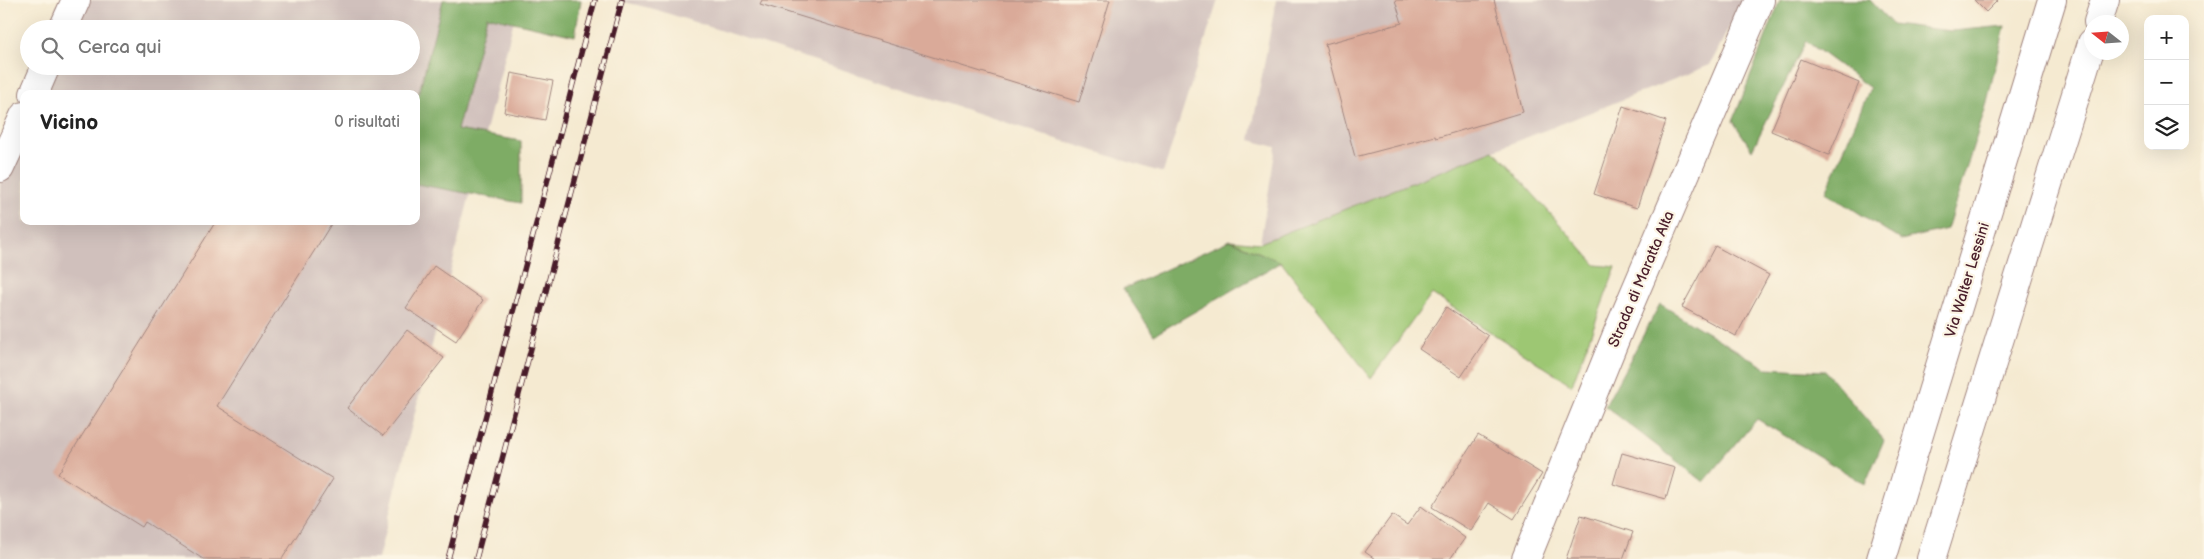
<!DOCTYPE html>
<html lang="it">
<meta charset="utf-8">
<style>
:root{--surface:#fff;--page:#f2f2f2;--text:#222;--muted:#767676;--line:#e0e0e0}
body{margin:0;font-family:"Balsamiq Sans",sans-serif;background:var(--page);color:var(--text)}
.controls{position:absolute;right:15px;top:15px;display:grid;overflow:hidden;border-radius:10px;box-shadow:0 5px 20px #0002}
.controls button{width:45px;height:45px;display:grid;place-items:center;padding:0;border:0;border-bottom:1px solid var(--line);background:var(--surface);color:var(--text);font:25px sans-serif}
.compass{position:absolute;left:2084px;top:15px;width:45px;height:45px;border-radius:50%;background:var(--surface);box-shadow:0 5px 20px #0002;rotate:287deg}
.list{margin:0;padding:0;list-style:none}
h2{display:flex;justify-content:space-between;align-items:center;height:65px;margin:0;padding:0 20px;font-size:21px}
h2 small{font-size:16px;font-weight:400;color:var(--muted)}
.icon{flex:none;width:28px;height:28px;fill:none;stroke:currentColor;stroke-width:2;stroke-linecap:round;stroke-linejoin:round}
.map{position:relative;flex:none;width:2204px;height:559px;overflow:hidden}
.search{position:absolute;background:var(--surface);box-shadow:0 5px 20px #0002;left:20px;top:20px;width:400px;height:55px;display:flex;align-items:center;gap:12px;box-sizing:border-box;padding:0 18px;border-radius:28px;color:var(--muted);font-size:19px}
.panel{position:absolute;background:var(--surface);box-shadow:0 5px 20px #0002;left:20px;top:90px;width:400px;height:135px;border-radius:10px}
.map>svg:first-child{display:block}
</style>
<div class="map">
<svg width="2204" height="559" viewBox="0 0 2204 559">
<rect width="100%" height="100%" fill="#fcf5e5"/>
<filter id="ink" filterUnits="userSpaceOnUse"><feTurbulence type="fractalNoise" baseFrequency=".02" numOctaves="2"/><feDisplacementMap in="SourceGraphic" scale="10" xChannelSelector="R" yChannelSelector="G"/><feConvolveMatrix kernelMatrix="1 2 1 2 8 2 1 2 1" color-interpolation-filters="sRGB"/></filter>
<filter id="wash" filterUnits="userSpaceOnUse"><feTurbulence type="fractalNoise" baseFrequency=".0096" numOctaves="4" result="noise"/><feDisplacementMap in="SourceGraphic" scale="20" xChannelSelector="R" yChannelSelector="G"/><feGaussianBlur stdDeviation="1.12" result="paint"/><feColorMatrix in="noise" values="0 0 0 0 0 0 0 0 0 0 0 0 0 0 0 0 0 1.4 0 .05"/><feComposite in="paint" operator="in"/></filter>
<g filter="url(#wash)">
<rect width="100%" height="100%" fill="#f5ead1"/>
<path fill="#d0c0bc" d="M59 0H519L378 559H0V164L24 98V221H416V94H25L35 66H411V29H48Z
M616 0H1218L1163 173 654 9Z
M1276 0H1743L1710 65 1260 243 1276 147 1250 140Z"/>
<path fill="#9dc773" stroke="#74734f" d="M1494 150 1596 265 1616 267 1572 385 1432 294 1371 378 1281 262 1230 240 1260 243Z"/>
<path fill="#7eac65" stroke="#646648" d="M443 0H581L575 36 487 16 457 130 521 141V203L416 184V104Z
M1780 0H1870L1892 24 1952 31 2005 26 1985 110 1947 229 1901 240 1826 192 1870 88 1806 41 1752 150 1733 121Z
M1230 240 1281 262 1154 335 1123 289Z
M1660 304 1766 368 1825 371 1884 440 1865 484 1757 419 1704 482 1605 406Z"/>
<g id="blocks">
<path fill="#daaa99" d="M762 0H1110L1079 102 760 4Z
M1395 0H1494L1523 112 1436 138 1435 136 1355 157 1325 44 1402 23Z
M1974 0H1998L1986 12Z
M1801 59 1859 83 1829 155 1771 131Z
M511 73 553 81 545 120 504 112Z
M1623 106 1666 121 1637 208 1594 194Z
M216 221H333L217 406 333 479 282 559H203L145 522 142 527 58 474Z
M1715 246 1769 275 1736 336 1682 307Z
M434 266 483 300 456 341 406 308Z
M1446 307 1488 336 1461 377 1419 349Z
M407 330 444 358 383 436 347 408Z
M1478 435 1542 474 1514 519 1489 503 1471 531 1432 507Z
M1622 453 1675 468 1666 499 1613 484Z
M1421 506 1465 538 1450 559H1375L1365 552 1392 515 1407 525Z
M1581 515 1633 532 1623 559H1566Z"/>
</g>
</g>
<g filter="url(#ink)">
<use href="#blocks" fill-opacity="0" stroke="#a0847e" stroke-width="1"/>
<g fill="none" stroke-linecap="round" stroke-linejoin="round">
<g stroke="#a0847e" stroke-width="30">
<path id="minor" d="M63 29 76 0
M34 94 46 66
M0 168 24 116
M1526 559 1620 327 1760 0"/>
</g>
<g stroke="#a0847e" stroke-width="30">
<path id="major" d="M2098 22 2105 0
M1881 559 2052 0
M1931 559 2092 43"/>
</g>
<use href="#minor" stroke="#fff" stroke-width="28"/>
<use href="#major" stroke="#fff" stroke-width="28"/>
<g stroke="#4a1f2b" stroke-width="5.5">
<path id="rail" d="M448 559 595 0
M476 559 622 0"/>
</g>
<use href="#rail" stroke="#fcf5e5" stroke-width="4" stroke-dasharray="11" stroke-linecap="butt"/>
</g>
</g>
<g text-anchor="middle" stroke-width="4.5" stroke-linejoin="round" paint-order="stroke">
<g font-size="15" fill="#4a1f2b" stroke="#fcf5e5">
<text transform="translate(1641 279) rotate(-67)" y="5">Strada di Maratta Alta</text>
<text transform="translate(1967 280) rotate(-73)" y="5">Via Walter Lessini</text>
</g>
</g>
</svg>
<div class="controls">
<button>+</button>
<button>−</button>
<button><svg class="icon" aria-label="layers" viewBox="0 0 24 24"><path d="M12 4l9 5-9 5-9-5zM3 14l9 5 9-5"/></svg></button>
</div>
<svg class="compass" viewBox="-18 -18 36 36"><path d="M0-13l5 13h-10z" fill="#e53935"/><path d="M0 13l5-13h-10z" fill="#767676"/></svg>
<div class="search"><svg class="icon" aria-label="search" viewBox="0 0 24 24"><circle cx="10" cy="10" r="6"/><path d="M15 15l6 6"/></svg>Cerca qui</div>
<section class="panel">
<h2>Vicino<small>0 risultati</small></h2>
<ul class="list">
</ul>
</section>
</div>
